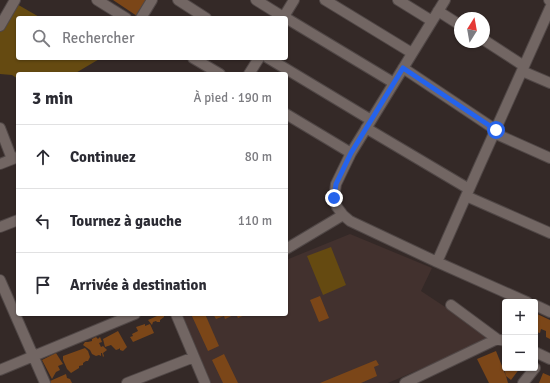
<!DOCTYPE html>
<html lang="fr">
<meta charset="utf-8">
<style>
:root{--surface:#fff;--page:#f7f7f7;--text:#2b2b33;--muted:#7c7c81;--line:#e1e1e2}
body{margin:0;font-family:Signika,sans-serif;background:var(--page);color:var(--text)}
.controls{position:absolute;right:12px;bottom:12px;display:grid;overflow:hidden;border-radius:4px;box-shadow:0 1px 3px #0004}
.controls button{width:36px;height:36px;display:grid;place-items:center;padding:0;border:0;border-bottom:1px solid var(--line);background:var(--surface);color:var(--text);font:20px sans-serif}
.compass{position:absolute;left:454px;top:12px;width:36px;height:36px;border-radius:50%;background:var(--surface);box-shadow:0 1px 3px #0004;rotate:11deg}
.stop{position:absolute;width:12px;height:12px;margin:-9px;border:3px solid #2563eb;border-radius:50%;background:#fff}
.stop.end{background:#2563eb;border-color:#fff;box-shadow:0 1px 4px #0008}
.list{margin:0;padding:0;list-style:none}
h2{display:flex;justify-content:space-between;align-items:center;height:52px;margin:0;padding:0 16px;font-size:17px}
h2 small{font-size:13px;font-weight:400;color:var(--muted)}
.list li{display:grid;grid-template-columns:26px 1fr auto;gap:12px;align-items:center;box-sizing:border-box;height:64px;padding:0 16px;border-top:1px solid var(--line)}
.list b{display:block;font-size:15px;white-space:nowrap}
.list em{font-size:13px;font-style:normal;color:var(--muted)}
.icon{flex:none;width:22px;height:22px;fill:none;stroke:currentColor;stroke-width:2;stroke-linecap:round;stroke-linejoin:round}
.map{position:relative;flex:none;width:550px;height:383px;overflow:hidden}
.search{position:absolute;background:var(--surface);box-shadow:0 1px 3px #0004;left:16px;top:16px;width:272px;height:44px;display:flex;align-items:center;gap:10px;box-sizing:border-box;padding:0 14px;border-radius:4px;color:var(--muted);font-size:15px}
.panel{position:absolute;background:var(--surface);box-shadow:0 1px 3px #0004;left:16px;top:72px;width:272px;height:244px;border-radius:4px}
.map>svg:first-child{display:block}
</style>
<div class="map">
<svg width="550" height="383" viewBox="0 0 550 383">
<rect width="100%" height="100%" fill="#342927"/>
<path fill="#42312e" d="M350 234 432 268 421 291 492 338 388 383H211L182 314H286V260Z"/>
<path fill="#654a11" d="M15 3 41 18H18V58H101L74 74H18V79L12 75 0 74V28Z
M331 247 346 285 323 295 307 256Z"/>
<path fill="#7b4618" d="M113 0H149L137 16Z
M320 296 329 318 319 322 310 300Z
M535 313 550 320V339L546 337V331L541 329 540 333 536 332 537 329H535Z
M155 314H167L164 315V317L160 320V322H157L156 321 153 322 152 325 148 320 157 316Z
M191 314H205L219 346 208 351Z
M213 314H247L238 318 236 314 225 319 224 316 216 319Z
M145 324V326L150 324 154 333 133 342 130 337 133 336 132 334 138 331 136 327Z
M118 331 127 347 123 351 120 350V348L119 349 116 350 111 345 105 347 103 339Z
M96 337 98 339 100 337 102 342 99 343 101 347 103 346 107 350 103 353 104 356 103 357 102 353H101V356L99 355 96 356 92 354 90 350 83 345 85 342H88L92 341V339Z
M85 348 88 351 90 357 88 361H86L83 363V365L79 366V368L71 373 67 369 63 360V356Z
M496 351 506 376 508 383H489L477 359Z
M56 353 63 364 58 366 60 370 56 372 52 379 42 360Z
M224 354 238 383H223L212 360Z
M376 360 379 365 374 367 377 376 361 383H320Z
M504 368H520L511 380 506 376Z
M543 373 550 376V383H539Z
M66 374 67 378 70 379 72 383H51L50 381Z"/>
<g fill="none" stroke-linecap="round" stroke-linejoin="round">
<g stroke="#504746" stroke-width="12">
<path id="minor" d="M97 0 126 18
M178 0 206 18
M256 0 285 18
M325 0 412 53
M398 0 432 21
M445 0 351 153 336 184 334 198 337 207 343 215 350 221 437 262 527 302
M549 0 550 1
M438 11 460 25
M141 18 152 0
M283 18 294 0
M286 18 394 83
M0 26 15 0
M484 40 524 66
M193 58 220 74
M268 58 371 120
M403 68 496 130
M522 71 550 83
M249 74 259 58
M286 114 351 153
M0 128 12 159
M366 128 469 189
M494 133 550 158
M0 164 18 157
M466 196 550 233
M0 227 18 220
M286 249 343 215
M437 262C474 177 512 93 550 8
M0 280 45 383
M451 305 497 339 505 341
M535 305 550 312
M176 314 205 383
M535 352 550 359
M0 370 135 314
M127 383 194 357
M405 383 497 339
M523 383 535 368"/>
</g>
<use href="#minor" stroke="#726663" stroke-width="10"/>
</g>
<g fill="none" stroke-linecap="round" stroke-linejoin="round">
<path stroke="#2563eb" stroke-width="5" d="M334 198 336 184 351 153 403 68 496 130"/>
</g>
</svg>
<div class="controls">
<button>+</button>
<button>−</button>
</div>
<svg class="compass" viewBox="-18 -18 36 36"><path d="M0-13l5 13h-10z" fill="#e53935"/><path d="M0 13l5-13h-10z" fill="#7c7c81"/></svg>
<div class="stop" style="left:496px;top:130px"></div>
<div class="stop end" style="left:334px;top:198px"></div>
<div class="search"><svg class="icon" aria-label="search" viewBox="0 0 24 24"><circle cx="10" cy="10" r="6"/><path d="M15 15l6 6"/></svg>Rechercher</div>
<section class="panel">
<h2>3 min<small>À pied · 190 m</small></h2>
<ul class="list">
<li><svg class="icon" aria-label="ahead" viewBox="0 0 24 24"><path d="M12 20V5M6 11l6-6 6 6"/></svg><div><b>Continuez</b></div><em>80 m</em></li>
<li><svg class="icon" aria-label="left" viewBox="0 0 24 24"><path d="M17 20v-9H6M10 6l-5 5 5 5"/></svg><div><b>Tournez à gauche</b></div><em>110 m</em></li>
<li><svg class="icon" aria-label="arrive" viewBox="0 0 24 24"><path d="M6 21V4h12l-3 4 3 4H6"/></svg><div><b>Arrivée à destination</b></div></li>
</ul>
</section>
</div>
